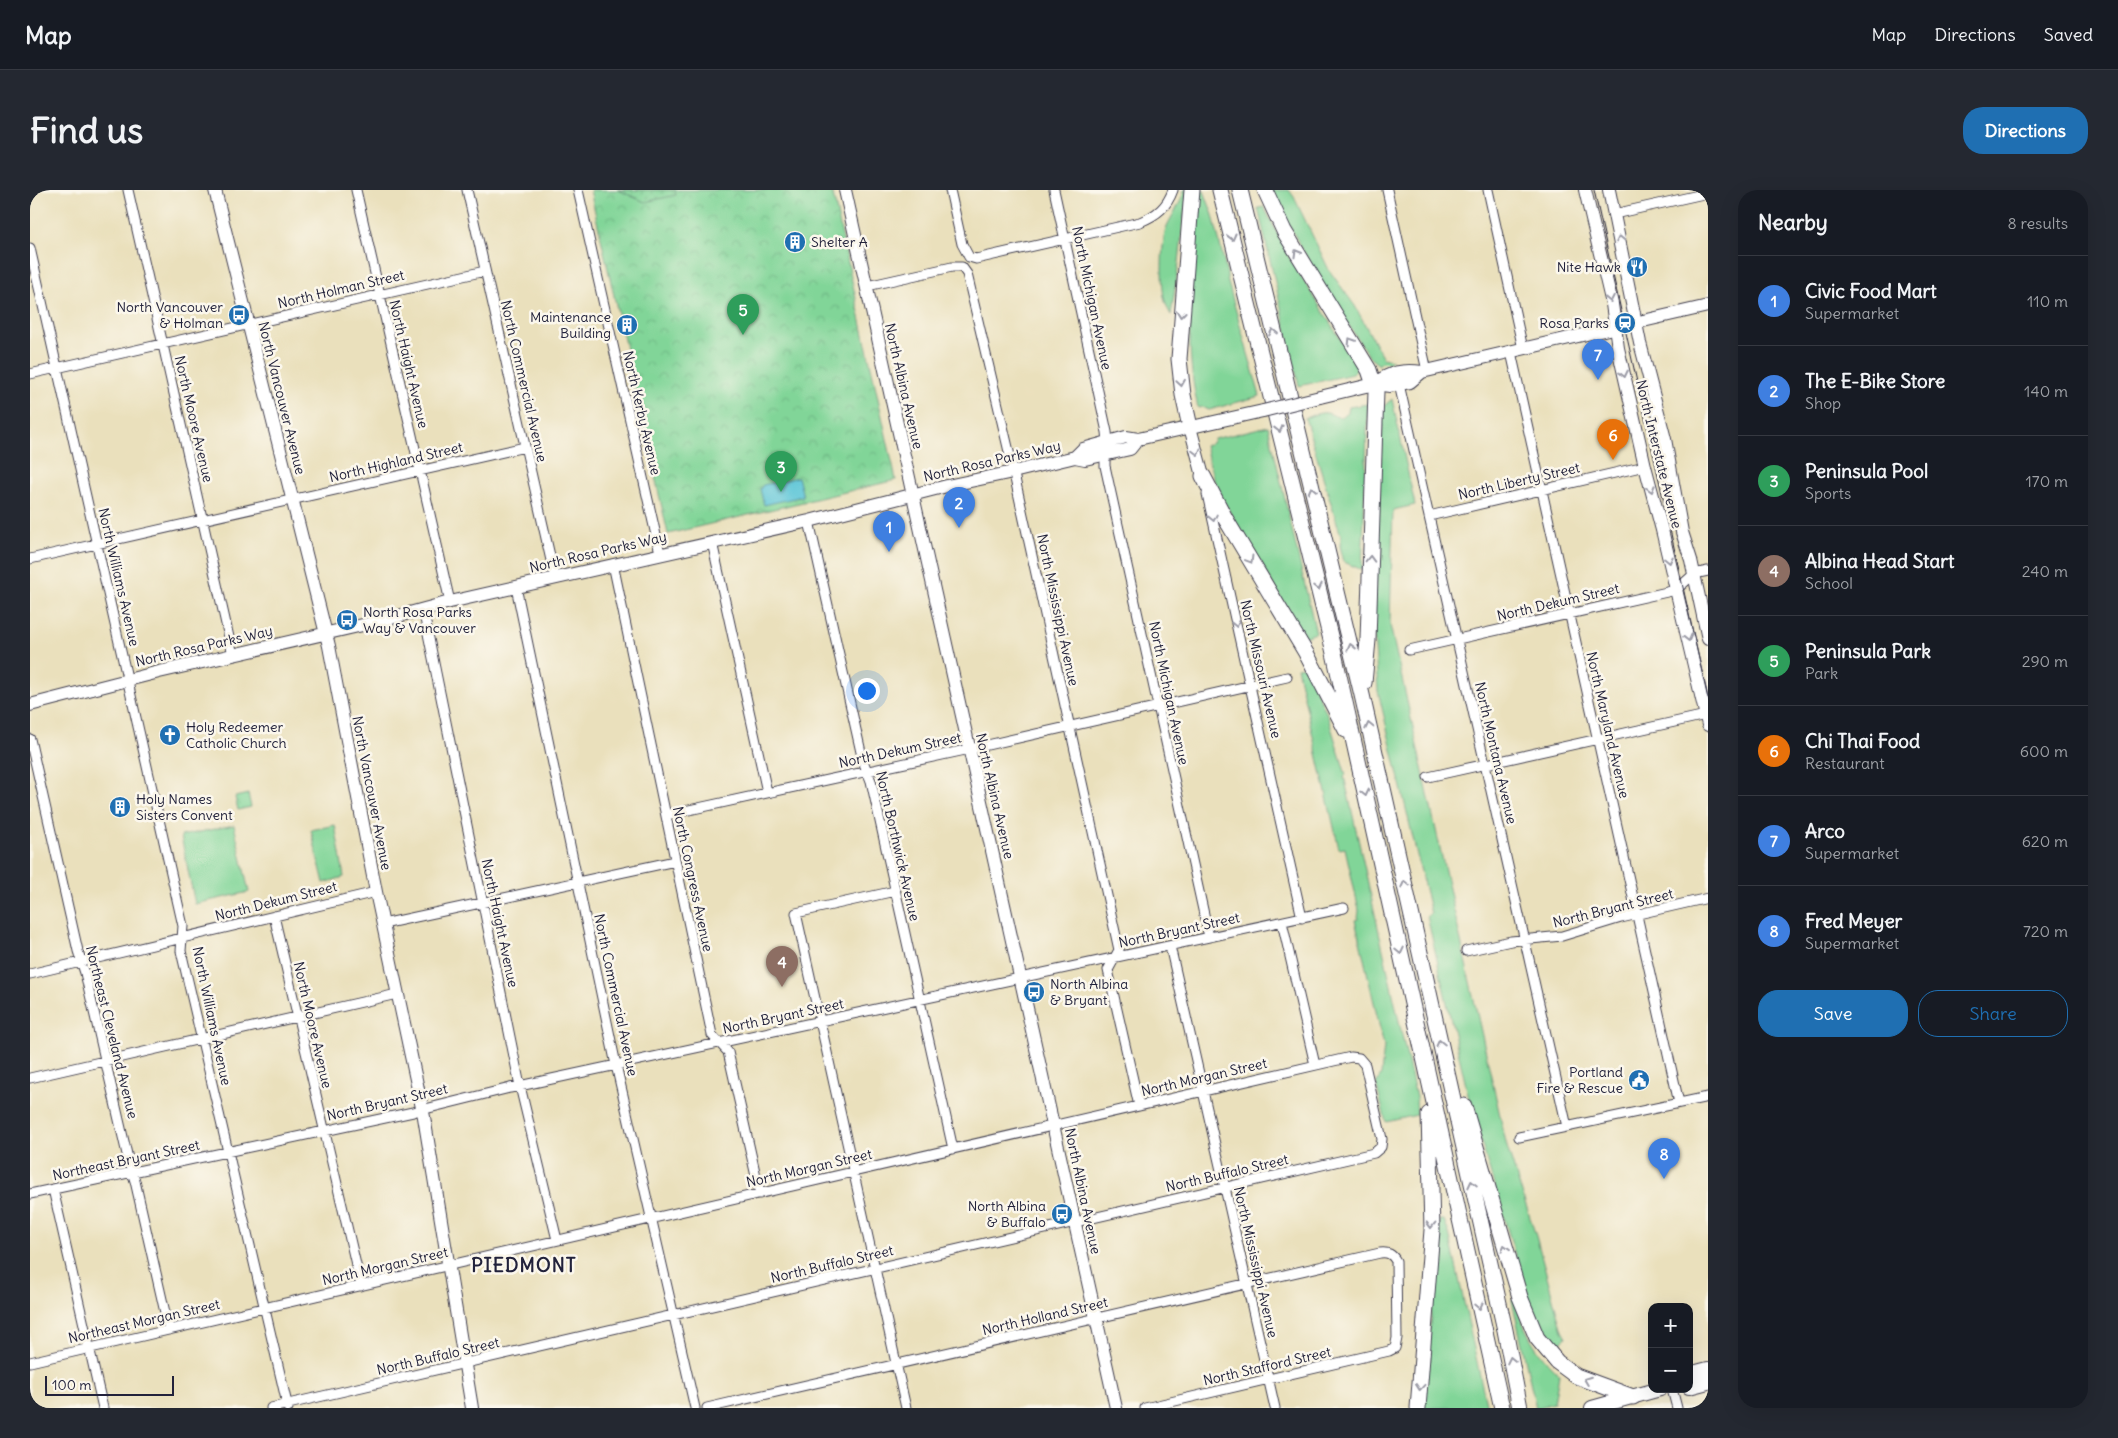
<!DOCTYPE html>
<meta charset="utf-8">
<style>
:root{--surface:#171b24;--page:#242831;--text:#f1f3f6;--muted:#9ea1a6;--line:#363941;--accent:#1f6fb2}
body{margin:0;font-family:Delius,sans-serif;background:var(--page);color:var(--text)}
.controls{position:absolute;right:15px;bottom:15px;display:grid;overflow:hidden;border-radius:10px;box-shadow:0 5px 20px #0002}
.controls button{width:45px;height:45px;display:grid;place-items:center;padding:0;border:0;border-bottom:1px solid var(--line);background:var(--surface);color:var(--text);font:25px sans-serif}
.scale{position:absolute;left:15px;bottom:12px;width:129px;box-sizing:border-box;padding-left:5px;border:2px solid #22223b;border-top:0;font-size:14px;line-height:18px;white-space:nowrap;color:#22223b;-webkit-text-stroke:4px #fbf7ec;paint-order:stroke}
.you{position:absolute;left:836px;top:500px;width:18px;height:18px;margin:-12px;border:4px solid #fff;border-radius:50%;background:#1a73e8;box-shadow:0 0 0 8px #1a73e833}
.badge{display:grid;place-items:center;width:32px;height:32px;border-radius:50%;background:var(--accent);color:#fff;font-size:16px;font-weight:700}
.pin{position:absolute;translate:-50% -41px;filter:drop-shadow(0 1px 2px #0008)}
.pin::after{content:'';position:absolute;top:26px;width:18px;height:15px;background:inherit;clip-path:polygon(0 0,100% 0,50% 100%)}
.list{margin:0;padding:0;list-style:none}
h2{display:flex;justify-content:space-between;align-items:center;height:65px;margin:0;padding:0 20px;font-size:21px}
h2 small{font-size:16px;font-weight:400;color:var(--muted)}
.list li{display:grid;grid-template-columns:32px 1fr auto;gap:15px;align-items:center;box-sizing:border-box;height:90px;padding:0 20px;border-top:1px solid var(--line)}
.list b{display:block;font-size:19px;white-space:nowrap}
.list p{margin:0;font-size:16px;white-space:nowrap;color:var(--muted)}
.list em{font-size:16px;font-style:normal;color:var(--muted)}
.actions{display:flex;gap:10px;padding:15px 20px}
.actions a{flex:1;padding:11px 0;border:1px solid var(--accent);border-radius:20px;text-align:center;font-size:18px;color:var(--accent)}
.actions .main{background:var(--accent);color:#fff}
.map{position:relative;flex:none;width:1678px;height:1218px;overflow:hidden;border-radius:20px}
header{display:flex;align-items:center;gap:30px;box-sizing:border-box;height:70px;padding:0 25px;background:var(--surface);border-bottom:1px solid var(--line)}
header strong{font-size:24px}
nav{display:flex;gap:28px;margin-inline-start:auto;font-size:18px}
.intro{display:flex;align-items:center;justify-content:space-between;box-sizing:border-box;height:120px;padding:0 30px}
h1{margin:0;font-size:35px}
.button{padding:12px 22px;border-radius:20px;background:var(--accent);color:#fff;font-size:18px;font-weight:700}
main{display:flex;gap:30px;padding:0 30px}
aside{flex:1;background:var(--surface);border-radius:20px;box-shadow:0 5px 20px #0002}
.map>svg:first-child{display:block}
</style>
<header>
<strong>Map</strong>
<nav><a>Map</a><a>Directions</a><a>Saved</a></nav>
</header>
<div class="intro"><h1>Find us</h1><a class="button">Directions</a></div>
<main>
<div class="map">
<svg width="1678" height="1218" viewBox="0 0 1678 1218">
<defs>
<pattern id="park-crowns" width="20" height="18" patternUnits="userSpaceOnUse" patternTransform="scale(1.25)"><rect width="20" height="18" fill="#81d598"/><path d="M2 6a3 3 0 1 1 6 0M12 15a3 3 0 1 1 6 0" fill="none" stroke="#6fb784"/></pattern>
<pattern id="garden-dots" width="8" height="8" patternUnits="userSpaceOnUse" patternTransform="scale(1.25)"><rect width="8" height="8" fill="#81d598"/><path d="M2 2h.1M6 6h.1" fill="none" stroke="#6fb784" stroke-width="1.8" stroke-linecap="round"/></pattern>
</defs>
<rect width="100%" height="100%" fill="#fbf7ec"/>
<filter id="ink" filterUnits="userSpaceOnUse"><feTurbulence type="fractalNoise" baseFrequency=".02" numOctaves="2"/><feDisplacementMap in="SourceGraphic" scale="10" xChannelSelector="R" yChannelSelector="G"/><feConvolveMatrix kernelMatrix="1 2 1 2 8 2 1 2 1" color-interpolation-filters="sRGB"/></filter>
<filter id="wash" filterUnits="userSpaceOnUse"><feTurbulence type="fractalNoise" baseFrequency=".0096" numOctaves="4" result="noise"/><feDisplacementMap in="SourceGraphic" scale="20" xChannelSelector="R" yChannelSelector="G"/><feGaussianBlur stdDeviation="1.12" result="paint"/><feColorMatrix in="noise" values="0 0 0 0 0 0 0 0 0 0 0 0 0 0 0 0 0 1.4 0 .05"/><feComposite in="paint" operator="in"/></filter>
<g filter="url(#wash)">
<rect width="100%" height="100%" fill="#eae0bc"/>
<path fill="#81d598" stroke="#527c6a" d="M1154 0H1157L1149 72 1141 125C1138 120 1135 113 1134 107 1131 91 1131 51 1137 36 1143 23 1151 14 1154 0Z
M1240 0H1259L1264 7 1299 80 1325 116 1353 168 1362 170 1358 173 1351 172 1349 175 1340 168 1289 90Z
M1174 1 1183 25 1197 84V89L1230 206 1179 220 1172 217 1168 218C1151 147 1165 74 1168 2Z
M1234 17 1259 67 1326 174 1327 179 1323 184 1269 196 1228 18Z
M1362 209 1385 315 1363 320 1360 435 1477 957 1506 1046 1532 1141 1536 1148 1522 1160 1503 1124 1454 962 1438 905 1397 726 1401 724 1348 501 1344 444 1346 367 1353 222 1355 215Z
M1338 214 1332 380 1314 372 1310 356 1311 346 1275 228C1281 226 1290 222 1296 223 1306 224 1307 232 1318 222L1319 217Z
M1238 236 1286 443 1274 447 1189 304 1183 287 1175 256 1182 253 1184 249Z
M1275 476 1297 524 1316 585 1314 586 1386 907 1387 925 1356 932 1346 894 1351 885 1354 856 1325 730 1328 729 1329 720 1315 658 1309 659 1267 477Z
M204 635 219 702 165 714 151 646Z
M305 635 314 687 294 693 281 640Z
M1409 1030H1414L1419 1043 1457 1218H1393Z
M1485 1109C1493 1139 1506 1163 1529 1184L1524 1213 1506 1218 1482 1110Z"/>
<path fill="url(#park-crowns)" stroke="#527c6a" d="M560 0H802L866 290 638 344Z
M218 604 221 617 208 620 205 607Z"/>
<path fill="url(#garden-dots)" stroke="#527c6a" d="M588 0H645L646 5 615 12Z"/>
<path fill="#5dc6d8" stroke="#40748a" d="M768 287 773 306 734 315 730 299 733 295Z"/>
</g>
<g filter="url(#ink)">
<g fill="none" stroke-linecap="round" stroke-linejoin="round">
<g stroke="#403e4e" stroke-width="11">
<path id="street" d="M98 0 203 465
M326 0 420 412
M437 0 525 388
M548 0 630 363
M920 0 932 54 939 67 946 69 1110 32C1127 25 1137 17 1143 0
M1024 0 1077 242 1078 252
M1357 0 1397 181
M1458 0 1493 159
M1584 24 1678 3
M0 58 153 736 151 761 258 1218
M837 96 922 77H932L937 84 980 266 1089 760 1078 780 1109 916
M1481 162 1649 913
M0 184 455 81
M1369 194 1537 937
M1075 264V276L1179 747
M1177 304 1272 728
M1399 326 1615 276
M779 331 833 571 841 591 923 959
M682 352 737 602
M0 369 495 257
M583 374 682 845 698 862 730 1004
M486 397 586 875 665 1218
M393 419 490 896 527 1050
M1379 460 1646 400 1664 384 1678 381
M0 549 48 761 55 783 99 973 105 991 139 1140
M1398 587 1676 525
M636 625 940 559 1257 487
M865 701 766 723 876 1218
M244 726 331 1096
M1252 732 1285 875
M353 734 645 671
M1140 756 1245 1218
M1436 761 1481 751 1532 746 1591 728 1678 708
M0 784 346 702
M0 888 367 804
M1489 947 1678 907
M23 999 73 1218
M0 1004 383 922 480 898 1314 718
M0 1172 1321 867 1329 868 1335 875 1352 949 1351 957 1344 963 241 1218
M1642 1199 1647 1218
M677 1218 1350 1063C1358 1062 1362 1064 1366 1071L1367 1148 1365 1158 1359 1161 1115 1218"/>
</g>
<g stroke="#403e4e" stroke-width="14">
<path id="secondary" d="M185 0 299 456 346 702 394 927 442 1218
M815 0 1086 1218
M1555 0 1582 114 1588 158 1615 276 1632 340 1678 535
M1579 0 1610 153 1635 249 1652 342 1661 370 1678 449
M1344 194C1360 182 1373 179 1392 182L1678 116
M1290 207 1344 194 1360 196 1369 194 1380 192 1392 182
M1160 237 1173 286
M1045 267 1055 269 1100 259 1108 249
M0 515 129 482 350 431 420 412 779 331 917 296 983 282 1045 267 1053 259 1096 247 1108 249 1233 221"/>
</g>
<g stroke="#403e4e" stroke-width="16">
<path id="primary" d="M1659 1184 1678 1179
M1659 1197 1678 1192
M1562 1218 1630 1199"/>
</g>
<g stroke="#403e4e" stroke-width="17">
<path id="highway" d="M1190 0 1302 454 1472 1218
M1210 0 1332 505 1475 1140 1490 1218
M1235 0 1254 41 1339 180 1346 201 1338 450 1334 493
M1160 237 1153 205 1149 169 1162 0
M1173 286 1195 328 1276 463 1316 540
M1434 916 1490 1107 1507 1148 1527 1172 1546 1186 1603 1207
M1388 1218 1402 1040 1399 924"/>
</g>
<use href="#street" stroke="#fff" stroke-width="9"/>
<use href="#secondary" stroke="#fff" stroke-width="12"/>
<use href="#primary" stroke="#fff" stroke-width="14"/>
<use href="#highway" stroke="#fff" stroke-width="15"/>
<path stroke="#22223b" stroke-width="1" d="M1564 0 1678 509"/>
<g stroke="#403e4e" stroke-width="14" stroke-linecap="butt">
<path id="secondary-bridge" d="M1233 221 1290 207"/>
</g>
<use href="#secondary-bridge" stroke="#fff" stroke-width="12"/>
</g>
<defs><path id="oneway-chevron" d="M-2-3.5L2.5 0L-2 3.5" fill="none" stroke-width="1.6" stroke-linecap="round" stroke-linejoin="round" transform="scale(1.25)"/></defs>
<g stroke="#9c9ca7">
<use href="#oneway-chevron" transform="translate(1202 47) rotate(76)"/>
<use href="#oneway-chevron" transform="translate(1590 49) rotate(-102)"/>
<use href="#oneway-chevron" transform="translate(1267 63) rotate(-120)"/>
<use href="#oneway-chevron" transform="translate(1580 109) rotate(79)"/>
<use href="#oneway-chevron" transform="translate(1151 124) rotate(96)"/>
<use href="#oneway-chevron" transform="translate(1243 142) rotate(-103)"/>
<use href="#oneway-chevron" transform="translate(1321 151) rotate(-122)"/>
<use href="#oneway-chevron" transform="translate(1594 184) rotate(77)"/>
<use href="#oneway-chevron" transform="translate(1151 193) rotate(81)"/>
<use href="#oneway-chevron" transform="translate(1249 239) rotate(76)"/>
<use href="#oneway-chevron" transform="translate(1167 262) rotate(75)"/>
<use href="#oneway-chevron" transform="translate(1621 299) rotate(74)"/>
<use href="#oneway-chevron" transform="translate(1282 300) rotate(-104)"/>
<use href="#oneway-chevron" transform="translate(1183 328) rotate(78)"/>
<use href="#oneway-chevron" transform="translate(1340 369) rotate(-88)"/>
<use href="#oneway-chevron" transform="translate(1220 370) rotate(59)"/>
<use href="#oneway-chevron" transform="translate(1639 370) rotate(77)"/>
<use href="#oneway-chevron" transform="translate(1288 397) rotate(77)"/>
<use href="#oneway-chevron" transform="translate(1206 434) rotate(78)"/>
<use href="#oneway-chevron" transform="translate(1658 448) rotate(76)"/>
<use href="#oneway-chevron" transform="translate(1321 457) rotate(-104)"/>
<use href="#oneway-chevron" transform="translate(1339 536) rotate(-103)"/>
<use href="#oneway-chevron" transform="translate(1335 603) rotate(77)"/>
<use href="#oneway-chevron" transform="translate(1375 694) rotate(-103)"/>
<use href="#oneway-chevron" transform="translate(1370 761) rotate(77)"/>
<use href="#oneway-chevron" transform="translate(1410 853) rotate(-103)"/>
<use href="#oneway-chevron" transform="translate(1442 994) rotate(-103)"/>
<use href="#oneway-chevron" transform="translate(1401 1035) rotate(91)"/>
<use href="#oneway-chevron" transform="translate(1475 1058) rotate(-107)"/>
<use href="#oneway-chevron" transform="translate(1449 1116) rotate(77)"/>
<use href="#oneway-chevron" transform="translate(1481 1170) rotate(-102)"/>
<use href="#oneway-chevron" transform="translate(1557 1190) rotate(-159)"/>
<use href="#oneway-chevron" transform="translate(1390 1197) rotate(95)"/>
</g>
</g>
<defs>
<g id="building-disc" transform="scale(1.125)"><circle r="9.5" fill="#1f6fb2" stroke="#fbf7ec"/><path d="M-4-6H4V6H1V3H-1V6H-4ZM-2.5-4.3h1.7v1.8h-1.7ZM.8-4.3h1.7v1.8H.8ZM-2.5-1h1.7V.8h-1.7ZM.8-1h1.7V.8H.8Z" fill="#fff"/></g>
<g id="restaurant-disc" transform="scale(1.125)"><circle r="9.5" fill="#1f6fb2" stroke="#fbf7ec"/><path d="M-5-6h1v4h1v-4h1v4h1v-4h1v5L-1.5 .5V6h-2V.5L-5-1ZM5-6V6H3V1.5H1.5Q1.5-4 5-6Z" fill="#fff"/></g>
<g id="bus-disc" transform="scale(1.125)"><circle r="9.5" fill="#1f6fb2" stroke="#fbf7ec"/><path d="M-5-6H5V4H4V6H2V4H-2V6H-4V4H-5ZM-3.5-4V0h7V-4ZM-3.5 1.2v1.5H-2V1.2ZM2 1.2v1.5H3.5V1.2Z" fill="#fff"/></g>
<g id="station-disc" transform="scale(1.125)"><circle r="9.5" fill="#1f6fb2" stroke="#fbf7ec"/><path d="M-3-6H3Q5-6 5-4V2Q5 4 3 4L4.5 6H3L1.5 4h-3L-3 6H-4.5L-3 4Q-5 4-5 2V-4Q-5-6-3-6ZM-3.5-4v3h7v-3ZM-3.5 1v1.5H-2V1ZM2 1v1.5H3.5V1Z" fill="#fff"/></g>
<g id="church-disc" transform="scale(1.125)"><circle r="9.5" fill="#1f6fb2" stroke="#fbf7ec"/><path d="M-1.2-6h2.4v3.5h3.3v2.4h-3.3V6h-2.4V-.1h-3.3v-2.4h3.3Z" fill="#fff"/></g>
<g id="civic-disc" transform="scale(1.125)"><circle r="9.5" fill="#1f6fb2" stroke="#fbf7ec"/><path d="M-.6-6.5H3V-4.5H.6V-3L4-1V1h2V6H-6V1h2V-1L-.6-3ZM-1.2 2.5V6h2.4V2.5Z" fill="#fff"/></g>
</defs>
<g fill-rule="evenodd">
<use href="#building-disc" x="765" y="52"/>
<use href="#restaurant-disc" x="1607" y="77"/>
<use href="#bus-disc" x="209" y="125"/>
<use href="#station-disc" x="1595" y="133"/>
<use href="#building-disc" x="597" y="135"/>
<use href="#bus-disc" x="317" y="430"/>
<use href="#church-disc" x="140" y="545"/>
<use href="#building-disc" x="90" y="617"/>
<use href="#bus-disc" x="1004" y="802"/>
<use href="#civic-disc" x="1609" y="890"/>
<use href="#bus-disc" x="1032" y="1024"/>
</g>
<g text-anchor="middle" stroke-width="5" stroke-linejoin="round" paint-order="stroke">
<g font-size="14" fill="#22223b" stroke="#fbf7ec" text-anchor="end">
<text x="781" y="57" text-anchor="start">Shelter A</text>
<text x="1591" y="82">Nite Hawk</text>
<text x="193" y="122">North Vancouver<tspan x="193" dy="16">&amp; Holman</tspan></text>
<text x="581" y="132">Maintenance<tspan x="581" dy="16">Building</tspan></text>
<text x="1579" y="138">Rosa Parks</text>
<text x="333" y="427" text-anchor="start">North Rosa Parks<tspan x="333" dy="16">Way &amp; Vancouver</tspan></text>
<text x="156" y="542" text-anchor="start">Holy Redeemer<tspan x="156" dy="16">Catholic Church</tspan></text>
<text x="106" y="614" text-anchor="start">Holy Names<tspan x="106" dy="16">Sisters Convent</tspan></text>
<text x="1020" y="799" text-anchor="start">North Albina<tspan x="1020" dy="16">&amp; Bryant</tspan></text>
<text x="1593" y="887">Portland<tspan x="1593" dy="16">Fire &amp; Rescue</tspan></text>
<text x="1016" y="1021">North Albina<tspan x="1016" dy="16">&amp; Buffalo</tspan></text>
</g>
<g font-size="14" fill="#22223b" stroke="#fbf7ec">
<text transform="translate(311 99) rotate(-13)" y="5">North Holman Street</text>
<text transform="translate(1062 108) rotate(78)" y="5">North Michigan Avenue</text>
<text transform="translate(379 174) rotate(77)" y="5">North Haight Avenue</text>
<text transform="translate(494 191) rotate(77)" y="5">North Commercial Avenue</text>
<text transform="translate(874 196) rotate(77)" y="5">North Albina Avenue</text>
<text transform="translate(252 208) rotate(76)" y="5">North Vancouver Avenue</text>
<text transform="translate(612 223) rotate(77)" y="5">North Kerby Avenue</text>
<text transform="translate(164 229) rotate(77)" y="5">North Moore Avenue</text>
<text transform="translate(1629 264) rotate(76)" y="5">North Interstate Avenue</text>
<text transform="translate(962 271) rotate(-13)" y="5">North Rosa Parks Way</text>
<text transform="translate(366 272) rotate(-13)" y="5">North Highland Street</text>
<text transform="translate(1489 291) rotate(-13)" y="5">North Liberty Street</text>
<text transform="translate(568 362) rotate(-13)" y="5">North Rosa Parks Way</text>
<text transform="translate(89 387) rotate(77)" y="5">North Williams Avenue</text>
<text transform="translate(1528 412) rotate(-13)" y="5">North Dekum Street</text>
<text transform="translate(1028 420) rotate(78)" y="5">North Mississippi Avenue</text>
<text transform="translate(174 456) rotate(-13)" y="5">North Rosa Parks Way</text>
<text transform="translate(1231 479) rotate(77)" y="5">North Missouri Avenue</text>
<text transform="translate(1139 503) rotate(78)" y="5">North Michigan Avenue</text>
<text transform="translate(1578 535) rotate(77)" y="5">North Maryland Avenue</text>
<text transform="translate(870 560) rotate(-12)" y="5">North Dekum Street</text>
<text transform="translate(1466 563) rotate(77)" y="5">North Montana Avenue</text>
<text transform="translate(342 603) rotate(79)" y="5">North Vancouver Avenue</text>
<text transform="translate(965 606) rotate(77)" y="5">North Albina Avenue</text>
<text transform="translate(868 656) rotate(77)" y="5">North Borthwick Avenue</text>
<text transform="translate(663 689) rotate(78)" y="5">North Congress Avenue</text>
<text transform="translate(246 711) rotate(-14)" y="5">North Dekum Street</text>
<text transform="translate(1583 718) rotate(-14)" y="5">North Bryant Street</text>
<text transform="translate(470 733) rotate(78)" y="5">North Haight Avenue</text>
<text transform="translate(1149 740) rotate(-12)" y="5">North Bryant Street</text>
<text transform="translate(586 805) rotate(78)" y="5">North Commercial Avenue</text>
<text transform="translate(182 826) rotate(78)" y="5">North Williams Avenue</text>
<text transform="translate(753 826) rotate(-12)" y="5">North Bryant Street</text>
<text transform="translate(283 835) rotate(77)" y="5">North Moore Avenue</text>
<text transform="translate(82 842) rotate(76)" y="5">Northeast Cleveland Avenue</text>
<text transform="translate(1174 887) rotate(-13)" y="5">North Morgan Street</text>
<text transform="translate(357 912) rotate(-13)" y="5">North Bryant Street</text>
<text transform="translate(96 970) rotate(-12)" y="5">Northeast Bryant Street</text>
<text transform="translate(779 978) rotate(-13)" y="5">North Morgan Street</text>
<text transform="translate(1197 983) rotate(-13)" y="5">North Buffalo Street</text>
<text transform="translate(1053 1001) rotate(78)" y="5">North Albina Avenue</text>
<text transform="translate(1226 1072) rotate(77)" y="5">North Mississippi Avenue</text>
<text transform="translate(802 1074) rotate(-13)" y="5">North Buffalo Street</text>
<text transform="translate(355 1076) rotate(-13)" y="5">North Morgan Street</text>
<text transform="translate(1015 1126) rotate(-13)" y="5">North Holland Street</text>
<text transform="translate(114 1131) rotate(-13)" y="5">Northeast Morgan Street</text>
<text transform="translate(408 1166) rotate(-13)" y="5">North Buffalo Street</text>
<text transform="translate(1237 1176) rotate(-13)" y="5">North Stafford Street</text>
</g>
<g font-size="19" font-weight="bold" letter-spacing="1" fill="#22223b" stroke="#fbf7ec">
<text x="494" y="1082">PIEDMONT</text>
</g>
</g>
</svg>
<div class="controls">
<button>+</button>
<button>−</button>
</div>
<div class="scale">100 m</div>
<div class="you"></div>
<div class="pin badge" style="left:859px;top:362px;background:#3f7fe0">1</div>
<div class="pin badge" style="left:929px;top:338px;background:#3f7fe0">2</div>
<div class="pin badge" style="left:751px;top:302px;background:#2e9e5b">3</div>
<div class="pin badge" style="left:752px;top:797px;background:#8d6e63">4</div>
<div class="pin badge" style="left:713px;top:145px;background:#2e9e5b">5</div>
<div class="pin badge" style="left:1583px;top:270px;background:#e8710a">6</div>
<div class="pin badge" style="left:1568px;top:190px;background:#3f7fe0">7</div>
<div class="pin badge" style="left:1634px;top:989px;background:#3f7fe0">8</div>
</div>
<aside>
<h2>Nearby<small>8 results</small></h2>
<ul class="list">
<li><span class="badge" style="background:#3f7fe0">1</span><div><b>Civic Food Mart</b><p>Supermarket</p></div><em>110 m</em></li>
<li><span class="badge" style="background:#3f7fe0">2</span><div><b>The E-Bike Store</b><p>Shop</p></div><em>140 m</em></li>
<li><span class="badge" style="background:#2e9e5b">3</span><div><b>Peninsula Pool</b><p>Sports</p></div><em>170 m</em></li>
<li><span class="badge" style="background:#8d6e63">4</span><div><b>Albina Head Start</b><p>School</p></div><em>240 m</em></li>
<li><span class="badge" style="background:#2e9e5b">5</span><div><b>Peninsula Park</b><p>Park</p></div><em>290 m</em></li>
<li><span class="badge" style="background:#e8710a">6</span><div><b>Chi Thai Food</b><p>Restaurant</p></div><em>600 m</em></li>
<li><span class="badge" style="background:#3f7fe0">7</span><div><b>Arco</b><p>Supermarket</p></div><em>620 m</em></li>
<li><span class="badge" style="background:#3f7fe0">8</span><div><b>Fred Meyer</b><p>Supermarket</p></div><em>720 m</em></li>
</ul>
<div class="actions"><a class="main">Save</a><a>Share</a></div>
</aside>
</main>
